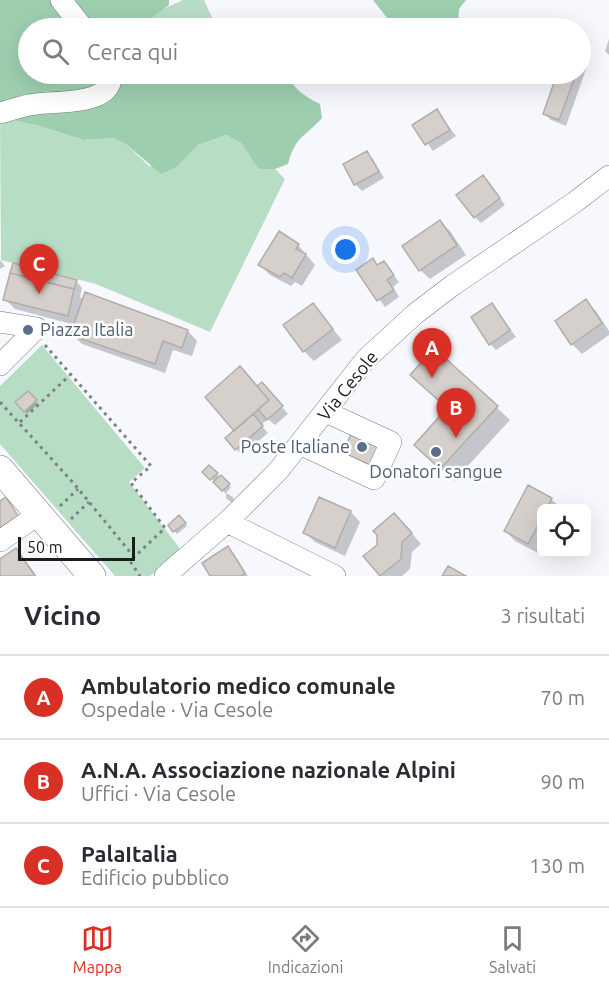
<!DOCTYPE html>
<html lang="it">
<meta charset="utf-8">
<style>
:root{--surface:#fff;--page:#f2f2f3;--text:#2b2b33;--muted:#7c7c81;--line:#e1e1e2;--accent:#d93025}
body{margin:0;font-family:Ubuntu,sans-serif;background:var(--page);color:var(--text)}
.controls{position:absolute;right:18px;bottom:18px;display:grid;overflow:hidden;border-radius:9px;box-shadow:0 6px 24px #0002}
.controls button{width:54px;height:54px;display:grid;place-items:center;padding:0;border:0;border-bottom:2px solid var(--line);background:var(--surface);color:var(--text);font:30px sans-serif}
.scale{position:absolute;left:18px;bottom:15px;width:117px;box-sizing:border-box;padding-left:6px;border:3px solid #1b1c1e;border-top:0;font-size:16px;line-height:21px;white-space:nowrap;color:#1b1c1e;-webkit-text-stroke:4px #fff;paint-order:stroke}
.you{position:absolute;left:346px;top:250px;width:21px;height:21px;margin:-15px;border:4px solid #fff;border-radius:50%;background:#1a73e8;box-shadow:0 0 0 9px #1a73e833}
.badge{display:grid;place-items:center;width:39px;height:39px;border-radius:50%;background:var(--accent);color:#fff;font-size:20px;font-weight:700}
.pin{position:absolute;translate:-50% -50px;filter:drop-shadow(0 2px 3px #0008)}
.pin::after{content:'';position:absolute;top:32px;width:21px;height:18px;background:inherit;clip-path:polygon(0 0,100% 0,50% 100%)}
.list{margin:0;padding:0;list-style:none}
h2{display:flex;justify-content:space-between;align-items:center;height:78px;margin:0;padding:0 24px;font-size:26px}
h2 small{font-size:20px;font-weight:400;color:var(--muted)}
.list li{display:grid;grid-template-columns:39px 1fr auto;gap:18px;align-items:center;box-sizing:border-box;height:84px;padding:0 24px;border-top:2px solid var(--line)}
.list b{display:block;font-size:22px;white-space:nowrap}
.list p{margin:0;font-size:20px;white-space:nowrap;color:var(--muted)}
.list em{font-size:20px;font-style:normal;color:var(--muted)}
.icon{flex:none;width:33px;height:33px;fill:none;stroke:currentColor;stroke-width:2;stroke-linecap:round;stroke-linejoin:round}
.map{position:relative;flex:none;width:609px;height:576px;overflow:hidden}
.search{position:absolute;background:var(--surface);box-shadow:0 6px 24px #0002;left:18px;right:18px;top:18px;height:66px;display:flex;align-items:center;gap:15px;box-sizing:border-box;padding:0 21px;border-radius:33px;color:var(--muted);font-size:22px}
.sheet{height:330px;background:var(--surface)}
nav{display:flex;justify-content:space-around;align-items:center;box-sizing:border-box;height:84px;border-top:2px solid var(--line);background:var(--surface);font-size:16px;color:var(--muted)}
nav a{display:grid;justify-items:center;gap:3px}
nav .on{color:var(--accent)}
.map>svg:first-child{display:block}
</style>
<div class="map">
<svg width="609" height="576" viewBox="0 0 609 576">
<rect width="100%" height="100%" fill="#f6f8fe"/>
<path fill="#b8ddc5" d="M183 0H204L217 28H134L132 23Z
M0 117 39 126 82 140 113 138 126 144 149 166 177 167 198 145 226 135 241 143 259 168 275 169 285 179 210 332 96 284 1 260Z
M42 345 145 468 129 482 181 550 150 576H115L0 444V386Z"/>
<path fill="#9dcfaf" d="M0 0H169V5L143 24 141 28H28V74H286C293 88 305 97 320 104L322 118C304 138 296 135 288 164L275 169H259L241 143 226 135 198 145 177 167 161 174 126 144 113 138 83 140 39 126 0 117Z
M373 0H466L459 9 458 28H395Z"/>
<path fill="#0003" d="M609 39V55L605 51Z
M580 64 586 69 566 126 551 120 545 114 559 74H580Z
M437 111 456 136 433 151 414 125Z
M367 153 373 159 384 178 362 191 355 184 345 165Z
M489 183 505 205 481 223 475 217Z
M440 222 450 231 466 255 430 279 420 270Z
M279 233 298 245 315 265 302 286 295 282 291 286 270 275 260 265Z
M0 260 5 266 0 269Z
M373 260 378 266 384 263 399 282 393 287 399 297 385 307 358 271Z
M76 281 82 288 80 297 84 301 188 331 197 341 192 356 173 350 165 373 82 344 72 334 75 325 15 309 5 299Z
M586 301 596 311 609 331V335L582 354 572 344Z
M313 305 342 340 314 361 304 351Z
M492 305 516 337 496 350 490 344Z
M435 350 510 420 454 481 428 457 448 409Z
M258 387 268 390 288 414 275 425 268 419 261 425 268 433 242 455 236 449V431Z
M28 393 38 404 27 414 17 402Z
M209 467 231 487 226 493 233 497 234 501 232 503 226 498V494L205 472Z
M320 499 351 512 360 522 345 556 315 542 305 532Z
M551 499 561 508H542V546L538 553 515 541 506 531Z
M179 517 187 526 177 534 170 525Z
M404 524 421 544 412 552 410 569 402 576H382L365 557Z
M228 548 234 554 248 576H212Z
M15 550 25 560 37 576H0V561Z"/>
<path fill="#d5d0cc" stroke="#b2ada9" stroke-width="1.5" d="M557 74H576L559 120 543 114Z
M437 109 450 130 425 145 412 125Z
M367 151 379 172 354 185 343 164Z
M483 175 500 198 474 218 456 195Z
M440 220 457 245 419 271 402 246Z
M279 231 299 244 296 249 306 254 292 278 284 273 280 277 258 265Z
M373 258 377 265 384 261 394 275 387 280 394 290 377 301 356 270Z
M13 263 77 280 74 289 10 273Z
M10 273 74 289 68 316 3 300Z
M85 292 188 330 182 348 163 341 155 364 70 335Z
M586 299 602 323 571 345 555 321Z
M313 303 333 329 303 352 283 325Z
M492 303 510 330 489 345 471 317Z
M434 348 498 406 440 469 414 445 447 408 410 375Z
M240 366 269 400 234 431 205 397Z
M262 382 283 406 267 420 258 409 269 400 257 386Z
M28 391 37 400 24 412 15 402Z
M253 414 263 426 235 450 225 438Z
M353 429 381 441 370 465 343 453Z
M209 465 218 473 210 480 202 472Z
M221 475 230 484 222 491 213 482Z
M528 485 552 498 547 508H542V518L528 544 504 531Z
M6 497 20 519 0 533V501Z
M319 497 351 511 335 548 303 533Z
M394 513 412 533 402 542 401 559 380 576 363 556 377 545V535L373 531Z
M179 515 186 523 173 532 168 525Z
M228 546 245 573 241 576H210L202 563Z
M16 548 35 576H0V559Z
M448 566 466 576H442Z"/>
<g fill="none" stroke-linecap="round" stroke-linejoin="round">
<g stroke="#77797e" stroke-width="22">
<path id="minor" d="M61 0 83 28
M0 113C12 110 24 105 36 104 57 101 114 106 111 74
M0 322 37 328 0 365
M300 444 374 479 391 442 326 412
M227 522 335 576
M0 541 39 514
M165 576 227 522 278 471 366 359 415 314 453 285 575 202 609 176"/>
</g>
<g stroke="#77797e" stroke-width="28">
<path id="major" d="M0 469 92 576"/>
</g>
<path stroke="#7e8083" stroke-width="3" stroke-dasharray="3 4.5" stroke-linecap="butt" d="M45 345 151 466 131 483 165 528 130 561 140 576
M0 402 76 486 134 557
M20 422 70 375
M60 506 78 489
M71 519 89 502"/>
<use href="#minor" stroke="#fff" stroke-width="21"/>
<use href="#major" stroke="#fff" stroke-width="27"/>
</g>
<g fill="#5c6f8a" stroke="#fff" stroke-width="2">
<circle cx="28" cy="330" r="6"/>
<circle cx="362" cy="447" r="6"/>
<circle cx="436" cy="452" r="6"/>
</g>
<g text-anchor="middle" stroke-width="5" stroke-linejoin="round" paint-order="stroke">
<g font-size="18" fill="#4e5e75" stroke="#fff" text-anchor="start">
<text x="40" y="336">Piazza Italia</text>
<text x="350" y="453" text-anchor="end">Poste Italiane</text>
<text x="436" y="478" text-anchor="middle">Donatori sangue</text>
</g>
<g font-size="18" fill="#1b1c1e" stroke="#fff">
<text transform="translate(348 386) rotate(-51)" y="6">Via Cesole</text>
</g>
</g>
</svg>
<div class="controls">
<button><svg class="icon" aria-label="locate" viewBox="0 0 24 24"><circle cx="12" cy="12" r="6"/><path d="M12 2v4M12 18v4M2 12h4M18 12h4"/></svg></button>
</div>
<div class="scale">50 m</div>
<div class="you"></div>
<div class="pin badge" style="left:432px;top:378px">A</div>
<div class="pin badge" style="left:456px;top:438px">B</div>
<div class="pin badge" style="left:39px;top:294px">C</div>
<div class="search"><svg class="icon" aria-label="search" viewBox="0 0 24 24"><circle cx="10" cy="10" r="6"/><path d="M15 15l6 6"/></svg>Cerca qui</div>
</div>
<section class="sheet">
<h2>Vicino<small>3 risultati</small></h2>
<ul class="list">
<li><span class="badge">A</span><div><b>Ambulatorio medico comunale</b><p>Ospedale · Via Cesole</p></div><em>70 m</em></li>
<li><span class="badge">B</span><div><b>A.N.A. Associazione nazionale Alpini</b><p>Uffici · Via Cesole</p></div><em>90 m</em></li>
<li><span class="badge">C</span><div><b>PalaItalia</b><p>Edificio pubblico</p></div><em>130 m</em></li>
</ul>
</section>
<nav>
<a class="on"><svg class="icon" aria-label="map" viewBox="0 0 24 24"><path d="M3 6l6-2 6 2 6-2v14l-6 2-6-2-6 2zM9 4v14M15 6v14"/></svg>Mappa</a>
<a><svg class="icon" aria-label="directions" viewBox="0 0 24 24"><path d="M12 3l9 9-9 9-9-9zM9 14v-3h6M13 9l2 2-2 2"/></svg>Indicazioni</a>
<a><svg class="icon" aria-label="saved" viewBox="0 0 24 24"><path d="M7 4h10v16l-5-4-5 4z"/></svg>Salvati</a>
</nav>
